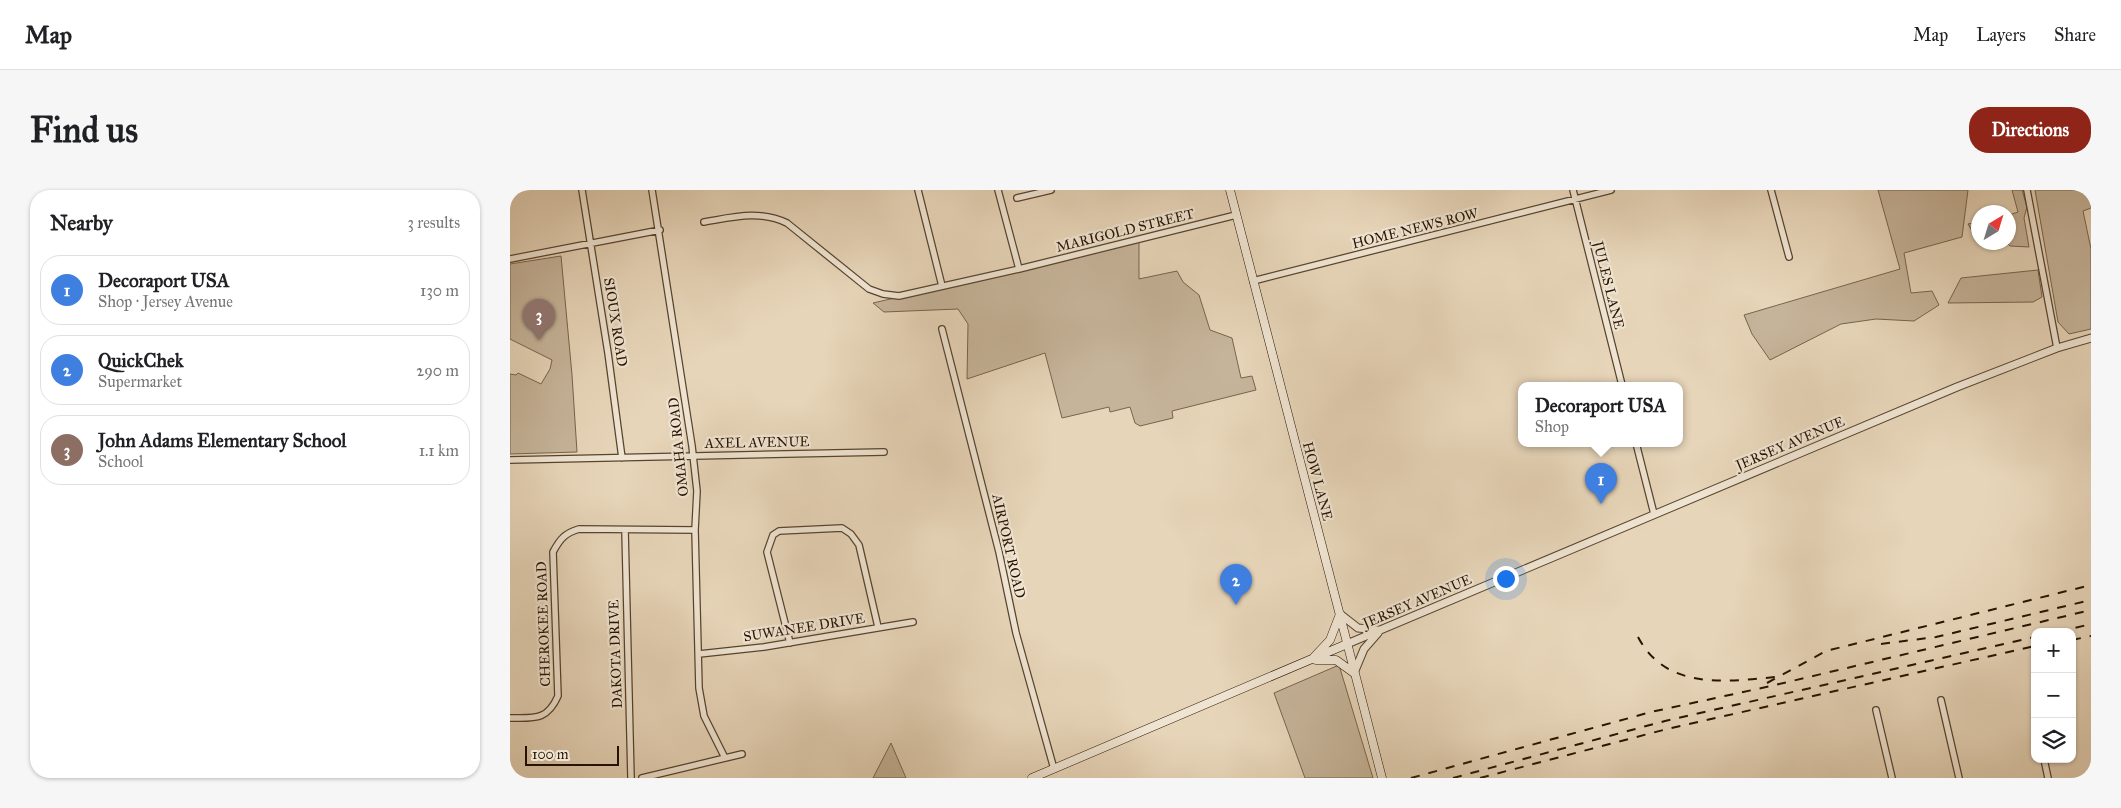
<!DOCTYPE html>
<meta charset="utf-8">
<style>
:root{--surface:#fff;--page:#f6f6f6;--text:#202124;--muted:#757577;--line:#e0e0e0;--accent:#8f2418}
body{margin:0;font-family:"IM FELL Great Primer",serif;background:var(--page);color:var(--text)}
.controls{position:absolute;right:15px;bottom:15px;display:grid;overflow:hidden;border-radius:10px;box-shadow:0 1px 4px #0004}
.controls button{width:45px;height:45px;display:grid;place-items:center;padding:0;border:0;border-bottom:1px solid var(--line);background:var(--surface);color:var(--text);font:25px sans-serif}
.compass{position:absolute;left:1461px;top:15px;width:45px;height:45px;border-radius:50%;background:var(--surface);box-shadow:0 1px 4px #0004;rotate:38deg}
.scale{position:absolute;left:15px;bottom:12px;width:94px;box-sizing:border-box;padding-left:5px;border:2px solid #271300;border-top:0;font-size:14px;line-height:18px;white-space:nowrap;color:#271300;-webkit-text-stroke:4px #efe4d2;paint-order:stroke}
.you{position:absolute;left:995px;top:388px;width:18px;height:18px;margin:-12px;border:4px solid #fff;border-radius:50%;background:#1a73e8;box-shadow:0 0 0 8px #1a73e833}
.badge{display:grid;place-items:center;width:32px;height:32px;border-radius:50%;background:var(--accent);color:#fff;font-size:16px;font-weight:700}
.pin{position:absolute;translate:-50% -41px;filter:drop-shadow(0 1px 2px #0008)}
.pin::after{content:'';position:absolute;top:26px;width:18px;height:15px;background:inherit;clip-path:polygon(0 0,100% 0,50% 100%)}
.popup{position:absolute;left:1008px;top:192px;width:165px;height:65px;box-sizing:border-box;display:grid;place-content:center;border-radius:10px;background:var(--surface);filter:drop-shadow(0 1px 4px #0005);font-size:16px;white-space:nowrap;color:var(--muted)}
.popup b{font-size:19px;color:var(--text)}
.popup::after{content:'';position:absolute;left:50%;top:100%;margin-left:-10px;border:10px solid transparent;border-top-color:var(--surface)}
.list{margin:0;padding:0;list-style:none}
h2{display:flex;justify-content:space-between;align-items:center;height:65px;margin:0;padding:0 20px;font-size:21px}
h2 small{font-size:16px;font-weight:400;color:var(--muted)}
.list li{display:grid;grid-template-columns:32px 1fr auto;gap:15px;align-items:center;box-sizing:border-box;height:70px;margin:0 10px 10px;padding:0 10px;border:1px solid var(--line);border-radius:20px}
.list b{display:block;font-size:19px;white-space:nowrap}
.list p{margin:0;font-size:16px;white-space:nowrap;color:var(--muted)}
.list em{font-size:16px;font-style:normal;color:var(--muted)}
.icon{flex:none;width:28px;height:28px;fill:none;stroke:currentColor;stroke-width:2;stroke-linecap:round;stroke-linejoin:round}
.map{position:relative;flex:none;width:1581px;height:588px;overflow:hidden;border-radius:20px}
header{display:flex;align-items:center;gap:30px;box-sizing:border-box;height:70px;padding:0 25px;background:var(--surface);border-bottom:1px solid var(--line)}
header strong{font-size:24px}
nav{display:flex;gap:28px;margin-inline-start:auto;font-size:18px}
.intro{display:flex;align-items:center;justify-content:space-between;box-sizing:border-box;height:120px;padding:0 30px}
h1{margin:0;font-size:35px}
.button{padding:12px 22px;border-radius:20px;background:var(--accent);color:#fff;font-size:18px;font-weight:700}
main{display:flex;gap:30px;padding:0 30px}
aside{flex:1;background:var(--surface);border-radius:20px;box-shadow:0 1px 4px #0004}
.map>svg:first-child{display:block}
</style>
<header>
<strong>Map</strong>
<nav><a>Map</a><a>Layers</a><a>Share</a></nav>
</header>
<div class="intro"><h1>Find us</h1><a class="button">Directions</a></div>
<main>
<aside>
<h2>Nearby<small>3 results</small></h2>
<ul class="list">
<li><span class="badge" style="background:#3f7fe0">1</span><div><b>Decoraport USA</b><p>Shop · Jersey Avenue</p></div><em>130 m</em></li>
<li><span class="badge" style="background:#3f7fe0">2</span><div><b>QuickChek</b><p>Supermarket</p></div><em>290 m</em></li>
<li><span class="badge" style="background:#8d6e63">3</span><div><b>John Adams Elementary School</b><p>School</p></div><em>1.1 km</em></li>
</ul>
</aside>
<div class="map">
<svg width="1581" height="588" viewBox="0 0 1581 588">
<rect width="100%" height="100%" fill="#e7d5b9"/>
<filter id="stains"><feTurbulence type="fractalNoise" baseFrequency=".004" numOctaves="4"/><feColorMatrix values="0 0 0 0 .2 0 0 0 0 .09 0 0 0 0 .02 0 0 0 .5 -.17"/></filter>
<radialGradient id="worn" r=".72"><stop offset=".6" stop-color="#630" stop-opacity="0"/><stop offset="1" stop-color="#630" stop-opacity=".3"/></radialGradient>
<path fill="#c6b49a" stroke="#76644d" d="M1368 0H1458L1452 47 1394 63 1401 103 1422 101 1429 115 1404 131 1366 129 1331 134 1260 170 1242 144 1234 125 1390 79Z
M1502 0H1512L1517 17 1514 28 1519 57 1500 56 1497 53 1499 25 1508 22Z
M1525 0H1581V18L1573 21 1581 59V139L1559 144 1548 132Z
M1468 32V51L1458 34Z
M629 52V89L667 81 673 92 689 105 700 140 722 148 731 188 742 186 746 200 662 221 663 228 630 236 625 233 620 217 600 222 599 217 552 228 535 163 457 189 458 134 448 119 374 122 363 113Z
M51 66 62 185 67 262 0 264V184L6 185 8 183 31 194 40 179 42 170 0 149V74Z
M1528 80 1532 107 1523 112 1438 113 1451 88Z
M829 475 863 588H795L764 503Z
M381 553 396 588H363Z"/>
<g fill="none" stroke-linecap="round" stroke-linejoin="round">
<g stroke="#57442e" stroke-width="8">
<path id="minor" d="M72 0 98 163 112 268
M142 0 182 256 187 301 185 340 189 498 194 526 215 568
M408 0 432 96
M488 0 509 79
M1063 0 1112 195
M1261 0 1279 67
M1517 0 1547 158
M507 8 541 0
M194 32C224 27 249 20 277 33L359 99 373 104 389 106 509 79 726 25
M0 69 150 40
M743 91 1101 0
M432 139 489 362 506 443 544 579
M1126 253 1144 324
M0 270 374 262
M115 340 121 588
M280 453 257 362 263 345 269 341 332 338 341 344 349 355 368 437
M189 464 254 457 403 432
M1431 510 1449 588
M1366 520 1382 588
M0 528C24 528 37 531 48 506L43 362C50 349 55 343 69 339L185 340
M1534 569 1538 588
M132 588 232 564"/>
</g>
<g stroke="#57442e" stroke-width="9">
<path id="tertiary" d="M830 424 848 438 868 440
M837 454 1447 197 1547 158 1581 148
M844 483 854 459 868 443"/>
</g>
<g stroke="#271300" stroke-width="9">
<path id="secondary" d="M720 0 872 588
M804 467 820 450 830 424
M806 470H826L844 483
M522 588 837 454"/>
</g>
<use href="#minor" stroke="#efe4d2" stroke-width="5.5"/>
<use href="#tertiary" stroke="#efe4d2" stroke-width="7"/>
<use href="#secondary" stroke="#efe4d2" stroke-width="8"/>
<path stroke="#271300" stroke-width="2" stroke-dasharray="9 9" stroke-linecap="butt" d="M1548 442 1581 434
M1128 447C1156 500 1214 492 1266 487
M1562 450 1581 446
M1371 454 1426 447 1581 410
M1257 493 1316 461 1581 395
M901 588 1141 522 1261 496 1581 420
M943 588 1155 531 1525 447
M970 588 1157 539 1525 456"/>
</g>
<g text-anchor="middle" stroke-width="4.5" stroke-linejoin="round" paint-order="stroke">
<g font-size="14" fill="#271300" stroke="#efe4d2">
<text transform="translate(905 38) rotate(-14)" y="5">HOME NEWS ROW</text>
<text transform="translate(615 40) rotate(-14)" y="5">MARIGOLD STREET</text>
<text transform="translate(1099 95) rotate(76)" y="5">JULES LANE</text>
<text transform="translate(106 132) rotate(81)" y="5">SIOUX ROAD</text>
<text transform="translate(247 252) rotate(-1)" y="5">AXEL AVENUE</text>
<text transform="translate(1280 253) rotate(-23)" y="5">JERSEY AVENUE</text>
<text transform="translate(168 257) rotate(-96)" y="5">OMAHA ROAD</text>
<text transform="translate(808 291) rotate(75)" y="5">HOW LANE</text>
<text transform="translate(499 356) rotate(77)" y="5">AIRPORT ROAD</text>
<text transform="translate(907 411) rotate(-23)" y="5">JERSEY AVENUE</text>
<text transform="translate(33 434) rotate(-92)" y="5">CHEROKEE ROAD</text>
<text transform="translate(294 437) rotate(-9)" y="5">SUWANEE DRIVE</text>
<text transform="translate(105 464) rotate(-92)" y="5">DAKOTA DRIVE</text>
</g>
</g>
<rect width="100%" height="100%" filter="url(#stains)"/>
<rect width="100%" height="100%" fill="url(#worn)"/>
</svg>
<div class="controls">
<button>+</button>
<button>−</button>
<button><svg class="icon" aria-label="layers" viewBox="0 0 24 24"><path d="M12 4l9 5-9 5-9-5zM3 14l9 5 9-5"/></svg></button>
</div>
<svg class="compass" viewBox="-18 -18 36 36"><path d="M0-13l5 13h-10z" fill="#e53935"/><path d="M0 13l5-13h-10z" fill="#757577"/></svg>
<div class="scale">100 m</div>
<div class="you"></div>
<div class="pin badge" style="left:1091px;top:314px;background:#3f7fe0">1</div>
<div class="popup"><b>Decoraport USA</b>Shop</div>
<div class="pin badge" style="left:726px;top:415px;background:#3f7fe0">2</div>
<div class="pin badge" style="left:29px;top:150px;background:#8d6e63">3</div>
</div>
</main>
